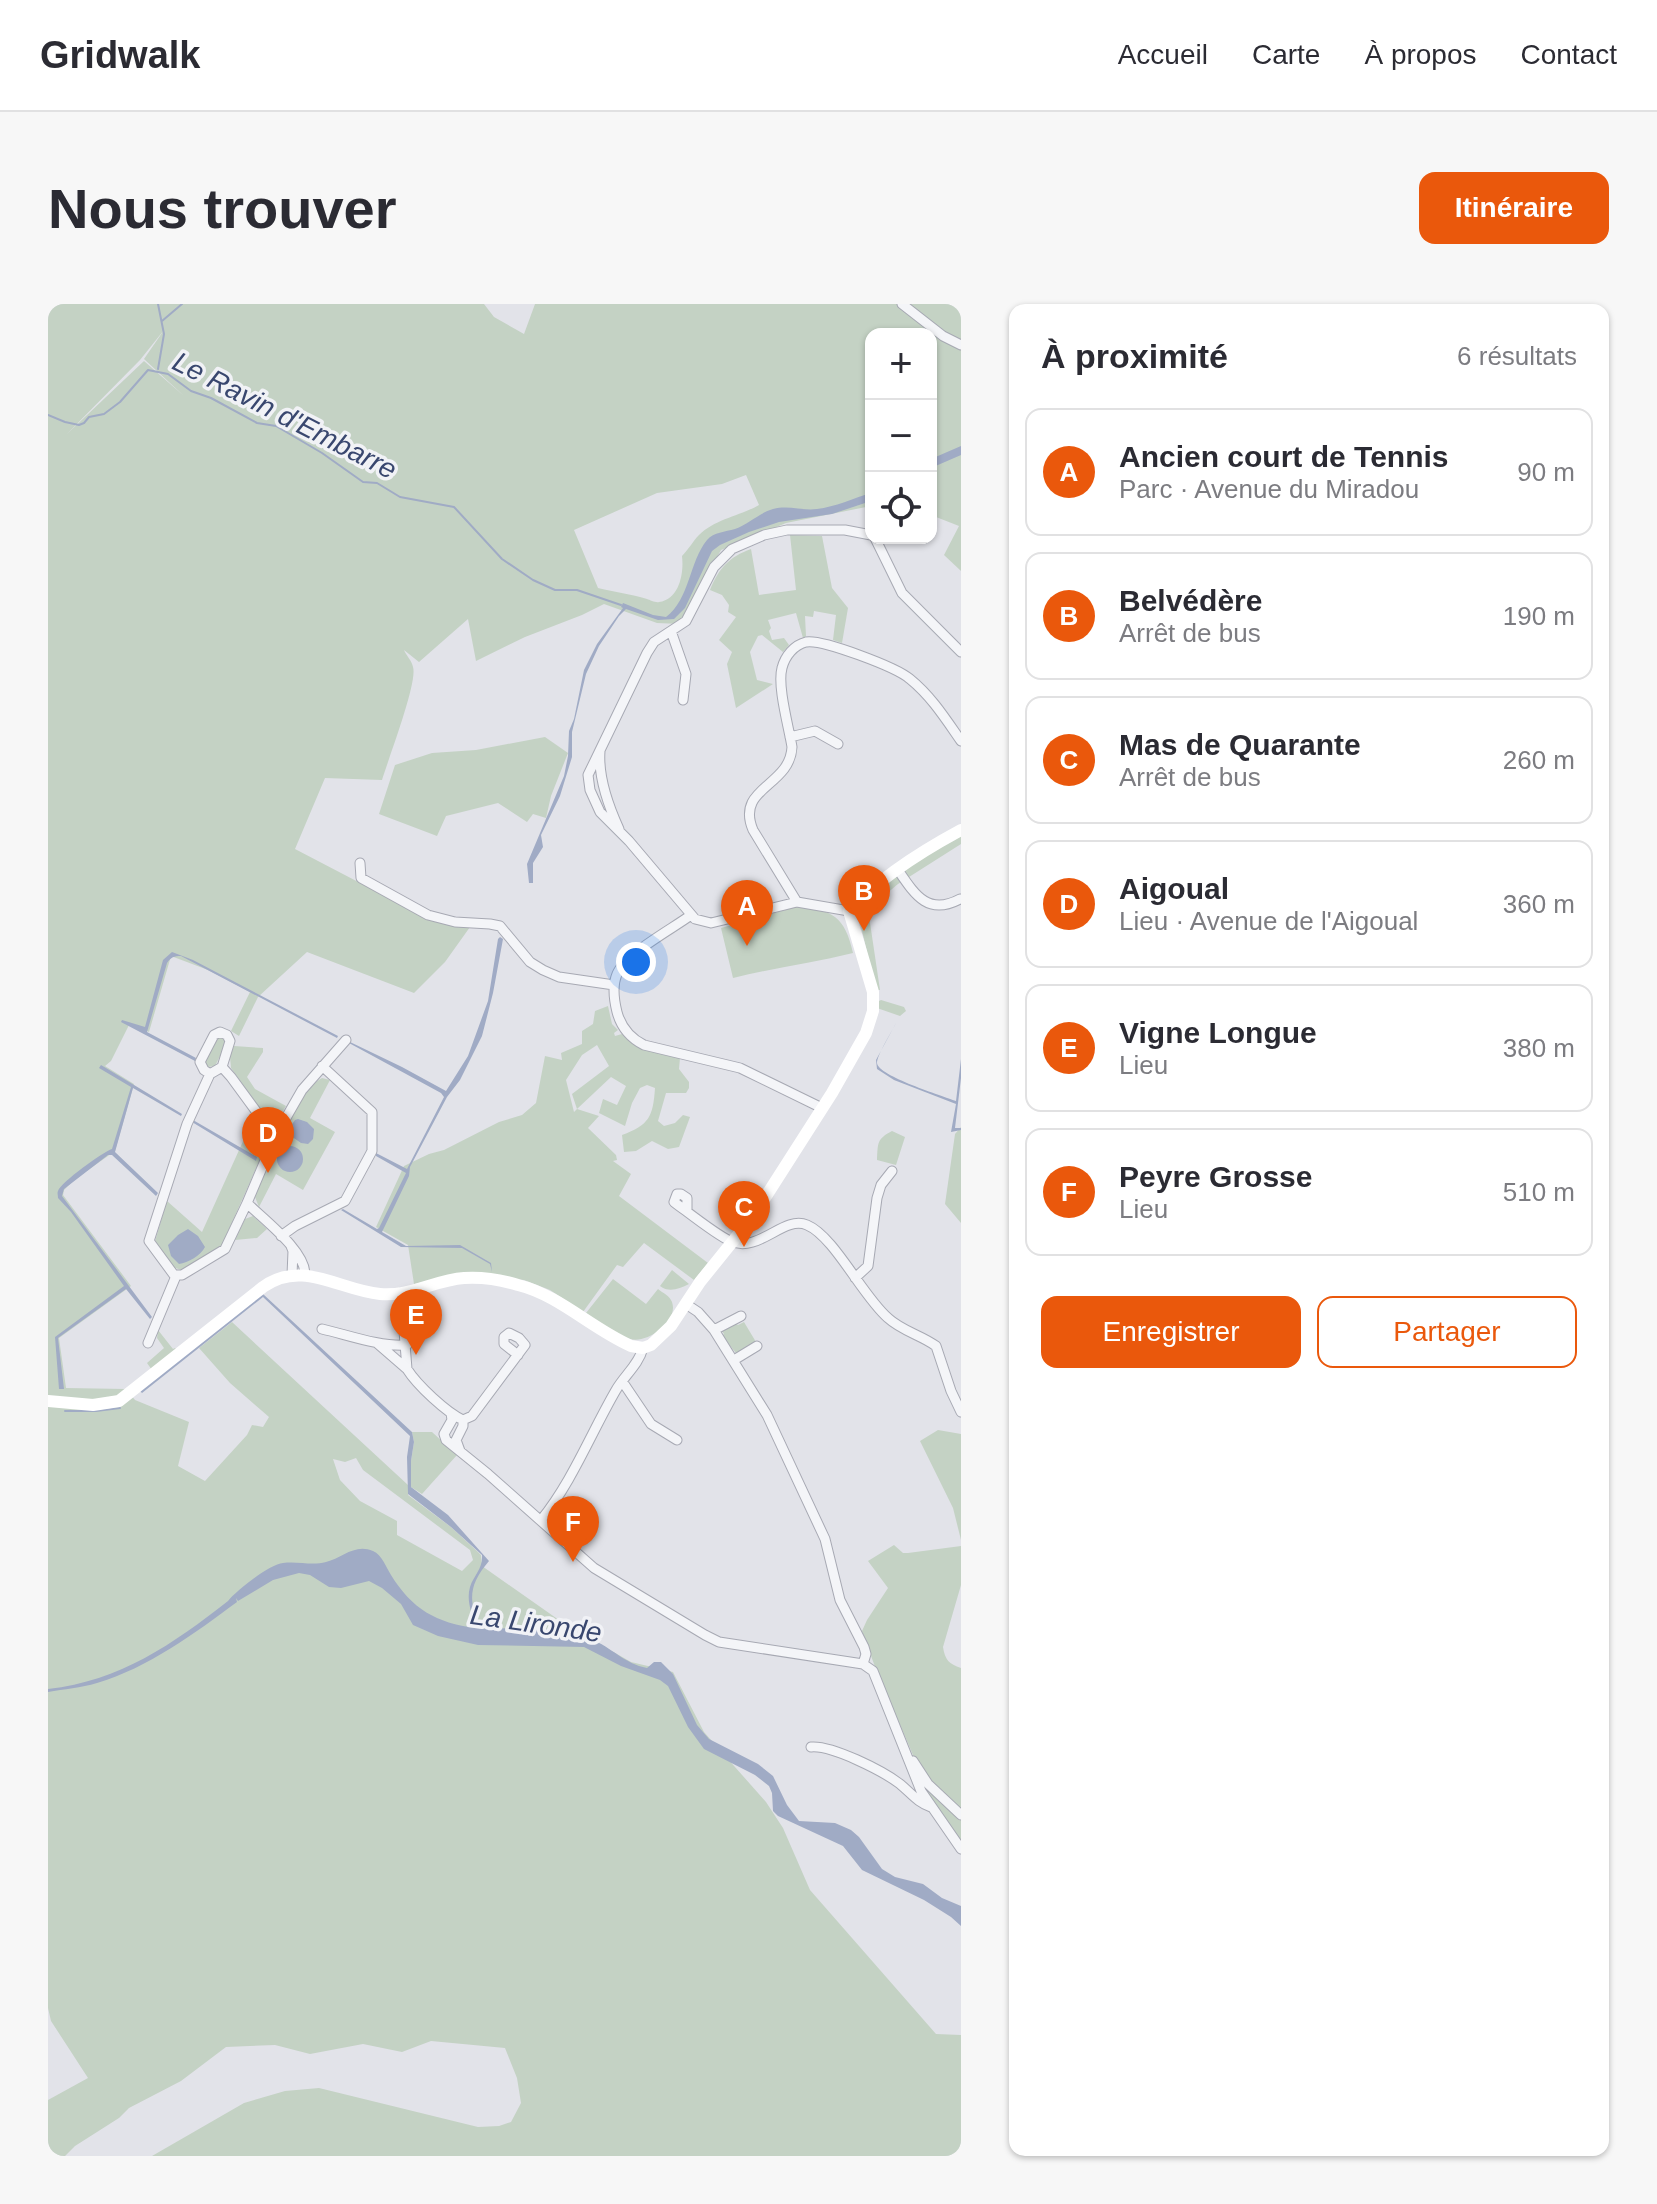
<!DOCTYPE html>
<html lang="fr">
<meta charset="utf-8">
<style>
:root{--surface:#fff;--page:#f7f7f7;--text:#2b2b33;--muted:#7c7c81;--line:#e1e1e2;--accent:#ea580c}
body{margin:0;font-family:Arial,sans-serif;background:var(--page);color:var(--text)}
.controls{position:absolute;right:24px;top:24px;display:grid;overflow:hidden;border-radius:16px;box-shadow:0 2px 6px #0004}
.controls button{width:72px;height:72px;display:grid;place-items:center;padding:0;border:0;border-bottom:2px solid var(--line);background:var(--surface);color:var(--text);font:40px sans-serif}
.you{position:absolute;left:588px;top:658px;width:28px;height:28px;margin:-20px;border:6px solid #fff;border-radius:50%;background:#1a73e8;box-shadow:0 0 0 12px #1a73e833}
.badge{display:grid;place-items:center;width:52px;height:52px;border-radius:50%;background:var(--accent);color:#fff;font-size:26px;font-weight:700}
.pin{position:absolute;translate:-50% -66px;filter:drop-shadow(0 2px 4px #0008)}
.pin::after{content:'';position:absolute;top:42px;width:28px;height:24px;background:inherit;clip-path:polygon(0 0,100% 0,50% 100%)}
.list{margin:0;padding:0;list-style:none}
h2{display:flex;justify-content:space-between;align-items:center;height:104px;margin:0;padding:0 32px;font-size:34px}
h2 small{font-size:26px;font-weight:400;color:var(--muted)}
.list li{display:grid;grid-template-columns:52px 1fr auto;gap:24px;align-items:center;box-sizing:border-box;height:128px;margin:0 16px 16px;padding:0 16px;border:2px solid var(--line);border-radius:16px}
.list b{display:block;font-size:30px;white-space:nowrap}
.list p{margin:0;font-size:26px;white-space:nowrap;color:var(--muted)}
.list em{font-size:26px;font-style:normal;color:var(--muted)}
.actions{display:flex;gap:16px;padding:24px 32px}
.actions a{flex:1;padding:18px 0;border:2px solid var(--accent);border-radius:16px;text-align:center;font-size:28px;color:var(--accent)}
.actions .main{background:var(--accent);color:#fff}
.icon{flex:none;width:44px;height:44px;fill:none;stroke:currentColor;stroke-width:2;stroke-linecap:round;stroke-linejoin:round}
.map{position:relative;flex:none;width:913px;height:1852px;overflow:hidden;border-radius:16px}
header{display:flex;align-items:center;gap:48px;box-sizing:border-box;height:112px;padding:0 40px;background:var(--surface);border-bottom:2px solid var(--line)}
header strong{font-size:38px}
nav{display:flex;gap:44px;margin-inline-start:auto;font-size:28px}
.intro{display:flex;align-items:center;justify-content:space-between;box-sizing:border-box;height:192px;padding:0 48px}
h1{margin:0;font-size:56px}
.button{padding:20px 36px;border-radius:16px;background:var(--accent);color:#fff;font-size:28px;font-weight:700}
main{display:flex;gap:48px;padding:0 48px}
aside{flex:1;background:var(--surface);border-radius:16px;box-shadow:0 2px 6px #0004}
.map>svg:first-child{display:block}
</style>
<header>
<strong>Gridwalk</strong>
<nav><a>Accueil</a><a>Carte</a><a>À propos</a><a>Contact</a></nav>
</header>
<div class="intro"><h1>Nous trouver</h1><a class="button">Itinéraire</a></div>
<main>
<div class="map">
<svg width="913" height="1852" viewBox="0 0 913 1852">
<rect width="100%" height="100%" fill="#e2e3e9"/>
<path fill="#c4d2c4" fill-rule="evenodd" d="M0 0H436L446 13 476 30 487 0H913V267L896 251 911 222 883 211V30H823V202L738 219 673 246 632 320 609 319 556 300 534 311 477 333 428 357 420 315 371 358 356 346C358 351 364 357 365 363 370 378 340 456 334 476L277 474 247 545 316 581 422 623 397 658 366 689 259 648 210 693 191 732 183 727 202 688 160 666 123 652 101 728 82 719 63 757 57 762 86 780 67 847 26 876 16 886 15 891 83 982 11 1034 18 1084 78 1085 87 1096 141 1118 130 1162 157 1177 199 1131 204 1121 215 1123 221 1113 182 1079 151 1044 184 1018 360 1181V1191L403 1223 430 1248 433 1251 434 1262 538 1335 541 1334 583 1358 625 1368 656 1428 718 1498 735 1524 762 1586 888 1730 913 1731V1852H104L196 1799 237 1787 271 1784 430 1823 451 1822 463 1818 473 1799 469 1774 457 1744 383 1737 354 1748 315 1740 262 1750 227 1741 178 1743 133 1777 81 1804 71 1814 27 1842 17 1852H0V1796L40 1774 3 1717 0 1704ZM116 26 96 55 136 92 96 57 19 130 92 56ZM698 171 711 201C692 212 667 215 651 231 645 237 641 245 634 252 636 268 632 295 611 298 608 299 602 296 599 295 583 290 567 288 550 284L526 226 609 189 674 180ZM308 1154 315 1166 422 1246 425 1256 414 1267 349 1231V1217L312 1197 292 1176 285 1155 297 1158Z
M742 231 774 232 784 284 800 304 794 339 785 336 788 311 766 307 765 313 757 312 758 332 755 334 748 309 720 316 723 324 721 327 724 336 736 334 741 341 735 348 714 331 710 332 702 348 709 376 725 380 688 404 679 360 684 348 671 336 688 313 680 308 681 301 674 291 662 286C671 264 681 253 703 245L711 291 748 286Z
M497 433 520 449 503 492 498 514 485 510 479 518 450 499 398 512 389 532 331 510 347 461 384 449 428 446Z
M913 530V540L850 580 825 601 821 612 832 686H828L811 614 814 601 847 572Z
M748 603C785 605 797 613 805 649 765 659 725 664 685 674L673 624Z
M833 696 856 703 858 707 852 712 829 704 831 697Z
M560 702 564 720 570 726 566 729 567 732 574 730 591 744 632 754 631 765 641 778V784L638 789H618L610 817 616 822 627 819 635 811 642 813 631 843 620 845 604 837 588 847 576 848 574 831C601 821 605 813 607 784L599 781 592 784 584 799 577 822 551 809 555 795 569 801 578 782 563 773 529 805 551 812 540 824 568 851 569 856 565 857 583 870 571 892 660 959 646 976 596 939 575 963 569 961 535 1008 502 986 476 976 414 970 366 980 360 941 328 923 356 862 381 850 396 846 451 818 474 811 488 799 497 752 514 756 513 749 534 740V727L545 720 547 707ZM549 741 561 762 524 790 529 805 526 808 518 776 534 751Z
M171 732 177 736 178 740 167 762 160 763 157 758 167 736Z
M186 742 215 744V748L199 773 207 785 238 802 229 817 224 818 220 816 183 764 182 753Z
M274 774 282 776 262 814 287 828 255 886 228 870 211 903 207 893 208 889C221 862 248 787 274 774Z
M206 813 216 828 218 842 174 941 139 964 133 966 125 963 107 937 119 897 154 928Z
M913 823V919L897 900 907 830Z
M844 827 857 833 848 861 829 856C830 838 829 835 844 827Z
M205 912 219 925 209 934 187 936 197 915Z
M624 966 641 980C631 985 621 989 612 982Z
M565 975 598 1000 610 985C615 989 622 992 624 998 631 1018 599 1040 582 1035 565 1031 551 1019 538 1009Z
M696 1018 708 1038 688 1049 674 1032 676 1030 674 1027 687 1019 690 1021Z
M110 1026 125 1045 127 1044 129 1046 104 1066 99 1059 116 1044 109 1034Z
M890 1126 913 1130V1236L905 1204 872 1137Z
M364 1128H384L409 1151 374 1190 363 1183V1157L366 1138Z
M846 1241 855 1249H860L913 1242V1281L895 1343C897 1356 901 1360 913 1364V1540L893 1508 874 1494 867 1482 865 1451 826 1360 814 1327 819 1316 840 1284 820 1257Z"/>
<path fill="#a0abc5" d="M913 142V151L883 164V155Z
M823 189V197L784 210 731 218 701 228 672 241 664 247 637 304 626 315 610 316 578 305 571 312 551 342 538 370 524 428V453L512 492 493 531 495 543 485 559V579H481L479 560 516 472 520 452 521 427 526 415 536 366 549 340 575 304 573 303 575 299 605 311 618 313C642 295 641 258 659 236 666 228 677 228 687 225 701 220 711 209 725 205 741 201 754 207 769 205 787 203 806 194 823 189Z
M452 633 455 635 445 689 434 732 412 776 399 793 362 863 361 872 334 928 358 942 412 941 443 959 444 968 442 960 414 944 353 943 293 906 295 905 329 925 331 924 358 869 328 852V849L359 865 396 793 393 789 301 739 302 738 354 763 398 787 420 752 440 697 450 635Z
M124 648 145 656 290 732 289 734 133 652C126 652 123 653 119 659L99 728 148 754 147 757 73 718 74 716 97 723 115 656Z
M848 719C844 727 829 751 829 759 830 772 895 792 908 797L913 755V774L907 824H913V826L903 828 908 800 846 776 829 765 828 756Z
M53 761 134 810 133 812 85 784 67 848 110 889 108 892 64 851H60L16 885 14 892 104 1013 102 1015 78 985 10 1034 16 1085H11L7 1033 76 982 23 908 10 894C10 891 9 889 10 887 13 878 55 848 64 845L83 783 51 764Z
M250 815 259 818 266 825 265 835 260 840 253 839 243 832 242 823 247 816Z
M145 816 209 853 208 857 144 818Z
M229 855a13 13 0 1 1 26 0a13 13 0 1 1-26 0Z
M140 925 150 932 157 943C153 951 140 959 131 960L123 952 120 941 130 931Z
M215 990 364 1128 366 1138 363 1157V1183L400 1211 441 1257C420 1282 421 1295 431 1324 454 1326 478 1321 501 1325 514 1327 531 1331 543 1335 563 1343 577 1360 599 1364L606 1358H613L625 1370 649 1421 661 1435 710 1460 725 1472 739 1501 751 1517 787 1519 803 1526 811 1533 834 1565 847 1573 875 1580 894 1594 913 1602V1622L903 1613 876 1596 814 1566 795 1542 730 1512 725 1507 724 1489 721 1482 707 1471 656 1445 640 1423 620 1382 612 1376 573 1362 536 1343 430 1341 390 1332 365 1321 353 1300 334 1284 321 1277 293 1284 281 1283 262 1271 251 1269 225 1276 190 1297 188 1294 189 1298C147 1329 100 1364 49 1379 33 1384 16 1385 0 1388V1385C72 1377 125 1340 180 1297 189 1286 222 1260 235 1259 250 1257 264 1262 278 1258 294 1254 307 1239 325 1247 334 1251 338 1263 343 1271 364 1305 388 1319 428 1324 424 1310 418 1297 422 1283 426 1271 435 1265 434 1251L403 1223 360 1190 359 1153 362 1132 215 993 94 1089 92 1087Z"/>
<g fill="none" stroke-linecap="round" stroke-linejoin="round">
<path stroke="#a0abc5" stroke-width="2" d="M110 0 116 30 110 65
M114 17 134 0
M0 111 17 118 31 121 36 119 41 113 56 110 72 98 100 66 120 70 143 87 163 94 209 119 228 122 274 149 315 178 329 179 352 193 406 203 454 255 485 276 507 286H529L573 301
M17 1107H48L72 1104"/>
<g stroke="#a7a9b3" stroke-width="11">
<path id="street" d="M854 0 895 32 913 41
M827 234 854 289 913 348
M623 327 638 370 635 396
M742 433 767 427 790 440
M552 447C550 473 560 501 571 525
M312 559 313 574 380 611 407 618 442 620 452 622 482 658 495 666 511 673 566 681
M850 566C867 591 880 612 912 595
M749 598 705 526C687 483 742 483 744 443 741 424 729 382 734 364 737 352 746 341 758 338 774 335 848 363 862 375 883 392 897 414 913 437
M801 607 749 598 663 619 647 615 581 537 552 508 542 486 540 471 599 349 606 338 638 317 666 263 684 245 716 231 739 226H797L823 231
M643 611C624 625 577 650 569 670 564 682 566 696 569 708 573 723 582 734 596 741L692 764 774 804
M162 770 156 766 152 758 166 731 172 728 179 731 182 737 174 763
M227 833 254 786 298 736
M199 899 177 945 134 971H126L101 937 139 820 162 770 174 763 183 773 227 833 199 899C216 916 258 947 257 971
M639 907V894L633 890H629L626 898C641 909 667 930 682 937 711 950 735 911 759 921 786 932 815 993 840 1014 854 1027 873 1031 888 1042L903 1087 913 1108
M233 932 247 922 297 897 324 847V808L274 762
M243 942 245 947 244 971
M807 974 820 962 829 894 833 881 844 867
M353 989 359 1065C369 1081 399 1109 415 1116
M638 1000 650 1008 666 1026 719 1111 777 1235 792 1296 816 1343 818 1350 815 1360
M274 1025C300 1031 332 1043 359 1041
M666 1026 693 1012
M100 1039 128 972
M329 1039 359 1065
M686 1056 709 1042
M574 1077 603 1120 629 1136
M403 1109 404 1116 396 1130 398 1136 440 1170 546 1264 657 1331 671 1338 815 1360 825 1367 873 1487 913 1545
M415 1116 424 1112 477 1041 471 1034 461 1029 456 1033V1040L470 1051
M412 1147 408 1136 415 1122V1116
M493 1216C524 1178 543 1129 568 1086 576 1072 591 1060 595 1044
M763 1443C784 1441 835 1467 852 1480 864 1490 869 1498 883 1503
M865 1457 880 1480 913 1511"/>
</g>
<use href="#street" stroke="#f4f5f8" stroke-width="9"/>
<path stroke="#fff" stroke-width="12" d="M0 1097 45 1101 71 1097 215 983C254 955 291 986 332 990 361 993 387 976 416 974 433 973 454 976 470 981 511 991 544 1025 583 1042L595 1044 603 1041 623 1022 652 978 706 911 784 789 818 729 825 707V688L801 607C831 574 874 547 913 526"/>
</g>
<g text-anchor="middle" stroke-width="7" stroke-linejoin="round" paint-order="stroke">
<g font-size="28" font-style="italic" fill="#39476f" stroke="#f1f2f6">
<text transform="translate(237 111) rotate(27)" y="10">Le Ravin d'Embarre</text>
<text transform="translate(488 1319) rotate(8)" y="10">La Lironde</text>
</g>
</g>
</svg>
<div class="controls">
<button>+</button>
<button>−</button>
<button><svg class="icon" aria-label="locate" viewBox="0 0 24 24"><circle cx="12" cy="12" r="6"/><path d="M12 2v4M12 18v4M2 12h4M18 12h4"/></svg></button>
</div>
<div class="you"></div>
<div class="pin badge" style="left:699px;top:642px">A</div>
<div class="pin badge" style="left:816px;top:627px">B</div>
<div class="pin badge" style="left:696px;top:943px">C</div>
<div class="pin badge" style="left:220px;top:869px">D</div>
<div class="pin badge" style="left:368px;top:1051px">E</div>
<div class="pin badge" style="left:525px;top:1258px">F</div>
</div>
<aside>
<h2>À proximité<small>6 résultats</small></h2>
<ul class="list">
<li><span class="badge">A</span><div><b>Ancien court de Tennis</b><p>Parc · Avenue du Miradou</p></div><em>90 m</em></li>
<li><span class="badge">B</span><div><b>Belvédère</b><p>Arrêt de bus</p></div><em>190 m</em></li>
<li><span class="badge">C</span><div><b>Mas de Quarante</b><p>Arrêt de bus</p></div><em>260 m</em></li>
<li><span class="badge">D</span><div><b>Aigoual</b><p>Lieu · Avenue de l'Aigoual</p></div><em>360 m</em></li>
<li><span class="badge">E</span><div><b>Vigne Longue</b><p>Lieu</p></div><em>380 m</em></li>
<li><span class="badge">F</span><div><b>Peyre Grosse</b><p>Lieu</p></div><em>510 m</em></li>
</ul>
<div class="actions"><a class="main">Enregistrer</a><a>Partager</a></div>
</aside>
</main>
